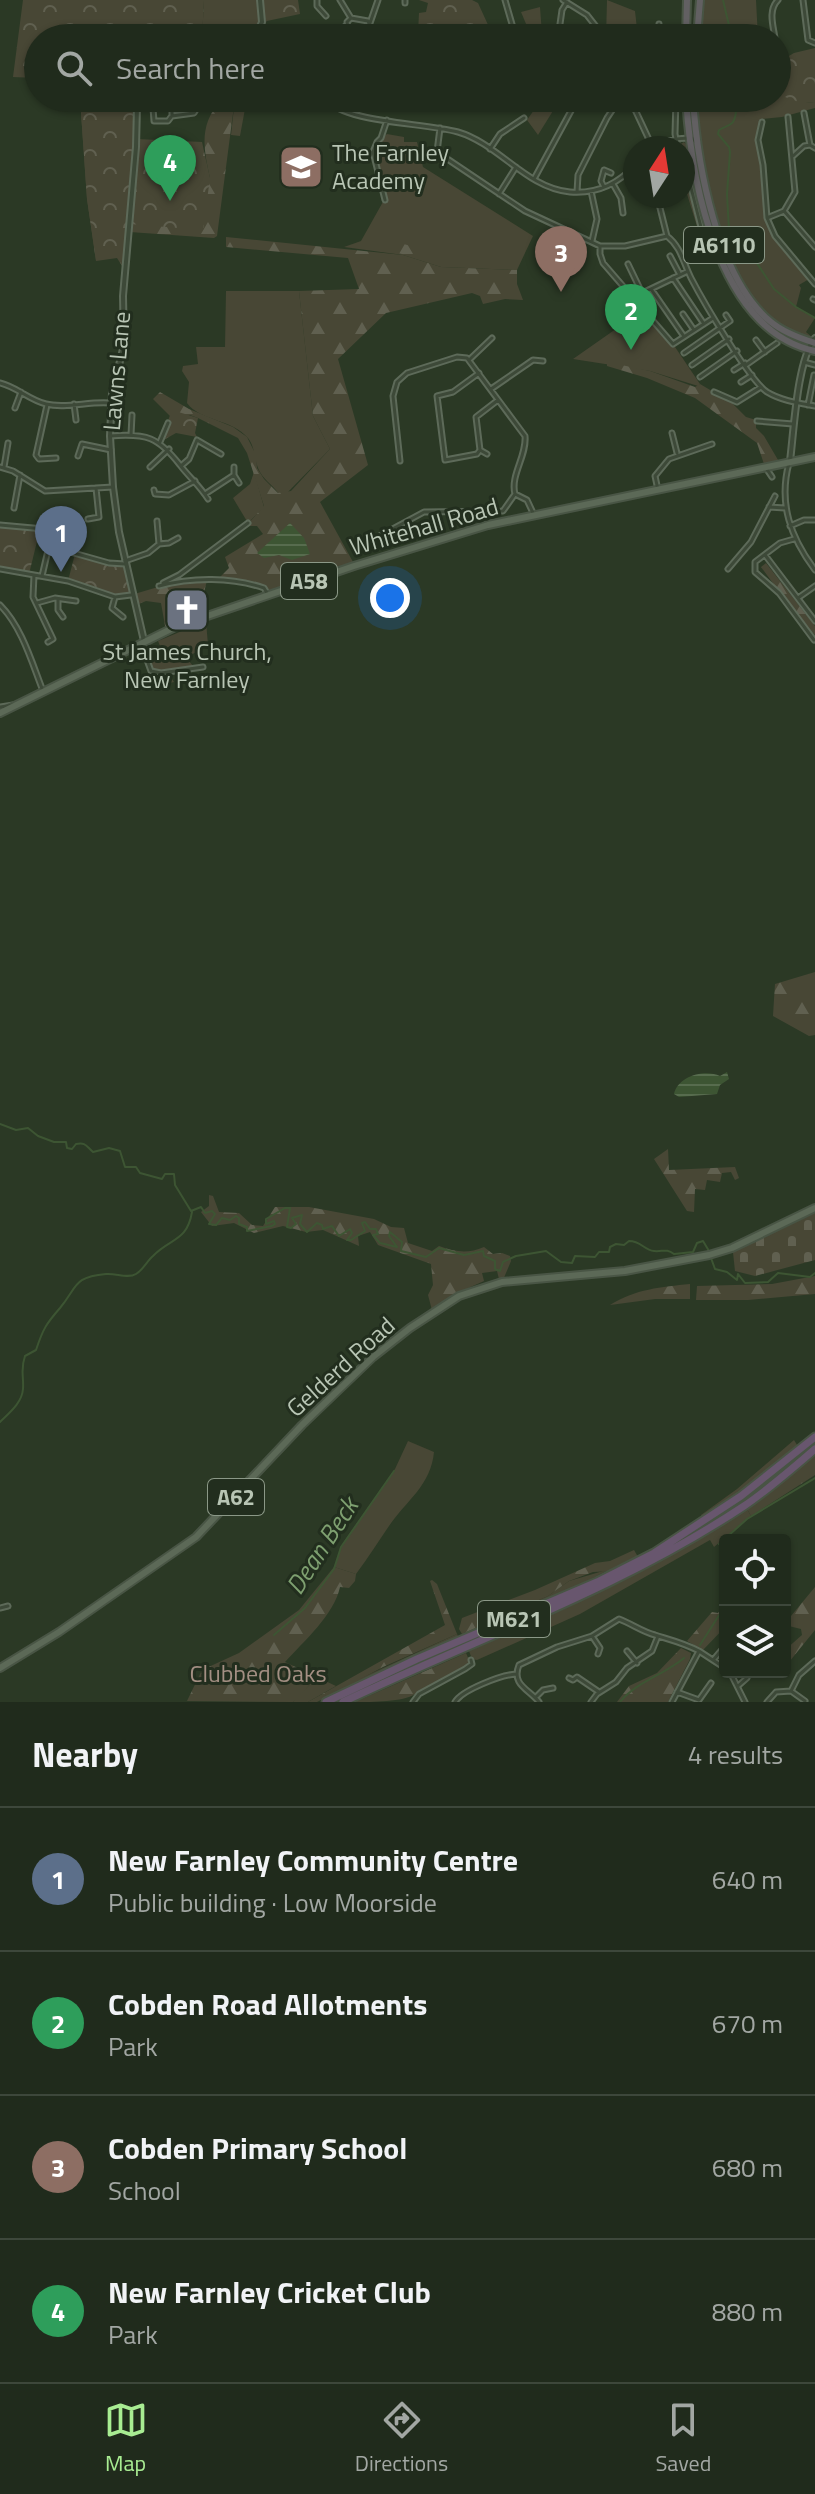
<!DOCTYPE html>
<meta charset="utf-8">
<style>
:root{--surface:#202b1c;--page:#2d3729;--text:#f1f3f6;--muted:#a2a7a3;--line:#3d473b;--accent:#a8ec92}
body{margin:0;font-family:"Titillium Web",sans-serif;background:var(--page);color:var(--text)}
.controls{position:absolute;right:24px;bottom:24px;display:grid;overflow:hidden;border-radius:8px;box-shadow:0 2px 6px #0004}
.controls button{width:72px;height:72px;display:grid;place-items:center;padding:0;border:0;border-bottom:2px solid var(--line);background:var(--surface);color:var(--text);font:40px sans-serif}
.compass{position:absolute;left:623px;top:136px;width:72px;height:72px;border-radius:50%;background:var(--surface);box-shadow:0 2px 6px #0004;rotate:12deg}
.you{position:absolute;left:390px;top:598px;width:28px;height:28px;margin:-20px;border:6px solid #fff;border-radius:50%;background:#1a73e8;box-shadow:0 0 0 12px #1a73e833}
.badge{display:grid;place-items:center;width:52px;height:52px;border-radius:50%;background:var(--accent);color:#fff;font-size:26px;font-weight:700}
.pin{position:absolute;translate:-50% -66px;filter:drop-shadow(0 2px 4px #0008)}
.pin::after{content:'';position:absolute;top:42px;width:28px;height:24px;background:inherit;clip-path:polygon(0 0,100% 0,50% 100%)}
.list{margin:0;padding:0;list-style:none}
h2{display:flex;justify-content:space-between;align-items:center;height:104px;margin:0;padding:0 32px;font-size:34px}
h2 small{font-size:26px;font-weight:400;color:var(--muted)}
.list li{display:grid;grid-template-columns:52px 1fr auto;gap:24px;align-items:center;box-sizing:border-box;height:144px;padding:0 32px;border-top:2px solid var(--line)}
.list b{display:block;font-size:30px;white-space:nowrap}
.list p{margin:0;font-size:26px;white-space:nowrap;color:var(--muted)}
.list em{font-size:26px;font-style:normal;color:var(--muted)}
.icon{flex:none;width:44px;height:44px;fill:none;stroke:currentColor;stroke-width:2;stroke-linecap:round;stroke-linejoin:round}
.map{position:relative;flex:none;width:815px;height:1702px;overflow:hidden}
.search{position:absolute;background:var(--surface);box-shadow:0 2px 6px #0004;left:24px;right:24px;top:24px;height:88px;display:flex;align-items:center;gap:20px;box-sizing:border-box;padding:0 28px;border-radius:44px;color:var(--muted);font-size:30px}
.sheet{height:680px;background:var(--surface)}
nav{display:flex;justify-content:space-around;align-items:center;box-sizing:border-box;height:112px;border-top:2px solid var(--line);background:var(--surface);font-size:22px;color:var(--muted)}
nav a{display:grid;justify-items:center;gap:4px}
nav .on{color:var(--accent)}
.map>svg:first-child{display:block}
</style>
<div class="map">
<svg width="815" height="1702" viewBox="0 0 815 1702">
<defs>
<pattern id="forest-firs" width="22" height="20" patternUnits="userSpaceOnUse" patternTransform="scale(2)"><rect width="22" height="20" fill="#484735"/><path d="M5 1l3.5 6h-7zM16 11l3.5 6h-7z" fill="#606050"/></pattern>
<pattern id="cemetery-stones" width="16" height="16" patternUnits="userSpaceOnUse" patternTransform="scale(2)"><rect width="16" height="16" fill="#484735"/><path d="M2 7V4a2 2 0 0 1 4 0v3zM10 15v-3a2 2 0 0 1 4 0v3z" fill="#606050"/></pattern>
<pattern id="park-crowns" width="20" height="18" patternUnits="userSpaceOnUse" patternTransform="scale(2)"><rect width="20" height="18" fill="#484735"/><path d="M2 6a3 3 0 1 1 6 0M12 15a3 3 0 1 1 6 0" fill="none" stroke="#606050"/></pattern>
<pattern id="water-rules" width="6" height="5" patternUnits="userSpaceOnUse" patternTransform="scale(2)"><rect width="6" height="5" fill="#3d5533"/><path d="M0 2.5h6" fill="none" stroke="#576c4e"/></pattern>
</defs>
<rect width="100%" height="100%" fill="#2b3925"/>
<path fill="#484735" d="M204 0H260L263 21 267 20 260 38H202Z
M607 0 635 11 638 38H606Z
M704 0H756L758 38H700Z
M540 7 542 34 546 38H532L521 12Z
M777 80C785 96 798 102 815 103V108L782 117 761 119 758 140 763 165 767 218 775 236 809 279 799 285 801 288 796 307 815 318 806 332 814 339 811 342 794 336 761 312 737 277 716 225 696 142 697 98H777Z
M235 98H247L240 136 231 135Z
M526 98H576L573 106 570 105 566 111 556 106 538 135 527 120 534 110 529 103 524 105 521 101Z
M387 134 404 137V142H417L423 167 533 236 517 270 441 267 403 255 344 247 361 241 384 200 373 152 377 142Z
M684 142 688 147 713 243 703 246 683 181V160L702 233H704L683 148H680L679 145Z
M226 291H299L313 416 330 449 287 493H278C272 484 262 479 258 468 254 458 255 447 248 438 232 419 200 421 187 403L189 382 182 371 183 366 198 364 196 347H225Z
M643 310 673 344 700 384 698 386 650 371 573 359Z
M254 472 264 507 248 523 233 498 250 484Z
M206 621 208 645 186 658 195 668 168 673 174 682 158 686 145 656 151 654 150 650 160 646 158 641Z
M794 1440 799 1448 703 1519 701 1515 737 1489Z
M408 1441 434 1452C431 1485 407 1500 389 1526 378 1542 368 1558 356 1574L334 1567 343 1543 395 1469Z
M747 1509 751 1516 714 1547 710 1540 580 1614 477 1660 472 1659 469 1651C566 1609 660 1568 747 1509Z
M610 1569 580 1585 463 1636 462 1634 548 1596 569 1581Z
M457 1634 459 1638 333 1694V1691Z
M317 1677 336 1686 308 1702H293Z"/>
<path fill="url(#forest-firs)" d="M80 98H139L136 147 210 178C203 146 199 125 222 98H235L217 236 214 238 130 232 126 272 117 258 96 261 87 199Z
M226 237 403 255 441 267 517 270V284L523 300 505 299 483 304 480 296 472 293 386 313 338 359 368 465 320 502 353 562 267 592C254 580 233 582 216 581L229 568 225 557 263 534 257 526H246L264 506 247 453 238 438 198 418 190 415 172 418 153 399 160 392 189 409 233 427 247 437 256 455 257 468 264 479 278 493 291 491 330 449 313 416 299 291 359 289 348 258 226 247Z
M393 241 418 248 453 265H442L391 251 390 246Z
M607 362 650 371 695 387 700 384 732 403 746 417 756 420V428L764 436 778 460 764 464 757 443 695 398 647 378 607 366Z
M766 563 815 626V635L791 608 761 567Z
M207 580 202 601 173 611 178 625 166 631 161 603 146 601 134 606 131 595 175 582Z
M815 972V1035L809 1036 773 1016 775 984Z
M668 1149 669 1170 735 1167 739 1178 735 1180 731 1172 722 1173 720 1182 707 1180 705 1190 695 1189 694 1212 687 1211 654 1159Z
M209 1195 213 1196 219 1212 239 1213 252 1225 263 1226 275 1207H309L374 1219 391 1227 404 1228 408 1243 432 1251 439 1246C455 1252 468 1254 484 1247L493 1254 502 1253 510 1256 511 1261 503 1280 499 1279 497 1271 482 1273 484 1281 455 1294 432 1310 428 1295 433 1285 431 1264 378 1245 370 1232 358 1236 359 1246 323 1230 306 1232 283 1226 254 1233 234 1223 212 1226 201 1212 209 1206Z
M815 1276V1294L748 1300H696L697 1286 772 1284Z
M690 1284V1299H655L610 1305C635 1289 662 1287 690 1284Z
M815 1456V1475L751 1516 747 1509Z
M634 1550 638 1557 611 1571 593 1572 569 1581 548 1596 462 1634 459 1629 462 1618 535 1590 595 1563 610 1561Z
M334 1567 356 1574 355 1581 349 1588 340 1587C334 1615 304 1641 285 1662L317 1677C308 1685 301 1697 293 1702L187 1701 202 1670 239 1653 299 1610Z
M432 1580 437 1584 457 1634 383 1667 317 1702H308L445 1625 430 1581Z
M815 1587V1630L785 1667V1650L802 1635 801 1629 785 1625V1618L791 1616Z
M725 1604V1627L703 1650 687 1641 712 1612 718 1613Z
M681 1648 691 1653 690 1659 668 1702H617L629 1686 657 1673Z
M466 1653 469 1660 467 1665 415 1694C403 1702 372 1702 355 1702Z"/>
<path fill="url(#cemetery-stones)" d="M815 1213V1260L755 1276 735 1271 733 1252Z"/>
<path fill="url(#park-crowns)" d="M23 0H204L202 38 148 30 143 31 141 38H38V78L13 77Z
M260 0H298L300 14 262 22Z
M419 0H472L478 3 494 38 418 34 419 13 426 12 428 3Z
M815 48V103L799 102 785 97 777 80V63L794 53Z
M80 98H135L126 254 96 260 87 199Z
M136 139 202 142 210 178 203 230 130 224Z
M172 410 198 418 195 433 197 437 176 433 160 442Z
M0 525 40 529 29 574 0 569Z
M75 554 126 564 131 595 115 597 68 581Z"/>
<path fill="url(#water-rules)" d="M290 523 304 538 310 554 292 560 279 555 264 558 257 553Z
M727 1072 729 1079 720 1085 717 1094 679 1097 674 1094C678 1076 705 1069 720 1076Z"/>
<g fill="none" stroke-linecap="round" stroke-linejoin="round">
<path stroke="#3d5533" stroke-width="2" d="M723 0 732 38
M728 98 724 105 736 112C734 127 729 124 719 130L718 134 729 147 730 152 727 194 729 230 730 234 741 239 774 289 796 307 815 318
M0 1124 16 1130 28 1128 38 1136 54 1142H66L67 1148 72 1149 76 1144C86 1142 86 1146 93 1152L109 1148 120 1151 125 1167H136L140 1173 162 1179 165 1174H174L175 1185 191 1211 201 1207 205 1213 212 1211 215 1214 209 1224 216 1225 222 1218 230 1220 236 1216 239 1218V1224L247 1227V1231L272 1226 275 1224 274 1221 266 1224V1219L285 1208H290L287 1227 291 1228 296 1224 292 1218 302 1215 300 1224 307 1232 317 1223 322 1225 323 1229 332 1226 339 1236 350 1229 352 1233 347 1240H351L365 1231 362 1223 365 1222 370 1229H376L378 1234 373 1235 380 1243 397 1247 389 1236 390 1232 402 1242 401 1251 426 1257 439 1248 464 1255 483 1251 484 1256 495 1261V1269L500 1271 503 1262 516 1256 546 1251 561 1262 572 1263 575 1256 595 1257 599 1252H609L610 1247 616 1244 624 1245 629 1241C641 1241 644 1250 654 1251 663 1252 666 1248 674 1254L693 1252 697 1243 703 1241 709 1251
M711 1258 715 1269 727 1272 737 1280 738 1274 745 1283 768 1282 778 1273 810 1277 815 1273
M0 1422C9 1413 22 1403 23 1389 24 1376 20 1370 25 1356L36 1350C43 1329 46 1324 60 1308 78 1286 73 1277 106 1274 116 1273 128 1279 136 1274 143 1270 147 1261 153 1256 170 1238 187 1242 192 1212
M725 1550 719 1544 747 1519 815 1478
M274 1635 305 1608 334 1569 341 1547 394 1471
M700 1645 725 1606
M620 1702C636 1682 664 1675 684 1658"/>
<g stroke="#5d6a59" stroke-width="7">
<path id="minor" d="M317 0V6L326 16
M340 0 351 18 347 22 348 27 367 33 371 29 368 21 351 18
M505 0 516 38
M563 0 587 15 605 38
M803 0 808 40 815 43
M405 3V0
M370 23 378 0
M659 24 660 38
M559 31 562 10 567 2
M316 37 322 38
M141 38 142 31 148 30 191 38
M328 38 347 25
M775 38C773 25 768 10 778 0
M172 98V116L194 113 202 100
M323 98C348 124 421 122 458 132 499 144 526 188 570 192 596 194 618 184 635 165
M443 98 480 104 497 98
M676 98 675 134 678 148
M630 99 652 146
M153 108 154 121H168L171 117
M804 113 810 145
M762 122 758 140 763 165 767 218 775 236 815 284
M440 128 437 152 525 211 600 246H625L667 236
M650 148C662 140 678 138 692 138L696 142
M490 149 500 134 524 118
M683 156 702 231
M793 156 804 146 810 145 815 148
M534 179 578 98
M613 184 621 198 623 213
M604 187 601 181 604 170 611 173
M591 191 597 219 592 241
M577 192 578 175 607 118 613 109 631 100
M499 194 516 167
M657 196 667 236
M385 200 373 152 377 142 381 138 387 120
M784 211 815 247
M767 218 784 211 795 192 788 117
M667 236C681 247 683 262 691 278 703 301 749 380 767 392 782 401 799 403 815 406
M600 246V254L603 263 673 344 713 318
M670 256 679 273
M628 264 642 293
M673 278 704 324
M651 289 683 335
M632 298 686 272
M813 299 815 300
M683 314 694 330
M756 340 765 352
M684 353 730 321 726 315
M469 360 492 338
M804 362 815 365
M692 365 729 339
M746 365 777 343
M734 370 745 363
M479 373 453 392 437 396 445 460 477 454 480 450 476 417 498 400
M700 377 737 351
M741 382 752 375
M0 383C17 387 29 400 46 404 66 409 89 401 110 403
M491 389 533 360 543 361
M714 392 737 402 761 387
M74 404 76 420
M47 405 36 455 39 459 56 458
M808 405 814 375
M15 408 21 392
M757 421 793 424
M672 433 677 453
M131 435 132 415
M110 436C147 433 158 437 180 465 189 477 200 486 208 499
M160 442 168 423
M480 450 487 454
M78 456 82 444 111 450
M400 461 393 396 397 382 407 373 457 357 467 358 525 436C527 456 510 475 515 494L527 500 534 515
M789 463C778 504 791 538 815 570
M181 466 189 459 197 440 221 454
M0 467 13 471 45 491 113 487
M4 467 8 443
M150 467 169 449
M766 468 772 477
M234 475 239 483
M154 490 155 494 169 495 195 481
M658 490 655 476 669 459 712 444
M205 494 234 475V467
M769 507 785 508
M14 508 20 475
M43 518 49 546 109 563 125 564
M88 519 99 517 96 488
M0 525 44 529
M790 526 804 520H815
M794 539 780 543 755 562V572L779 593 814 640
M159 544 169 543 178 538
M356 545 372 540 424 512 503 511 515 494
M765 555 815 621
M125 561 148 553 159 544 157 521
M0 569 68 581 115 597 131 595
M728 569 751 542 775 496
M34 575 33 597 53 639 48 642
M42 576 49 546
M163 585V583L179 575 248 523
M159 586C192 577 232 577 264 588L267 593
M115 597 112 608 123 617
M798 598 815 586
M58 599V610L63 617
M37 603 55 598 76 601
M0 605C22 627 32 663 43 691
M142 646 151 671 161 673 203 667
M0 707 13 705
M0 1608 8 1606
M592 1636 600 1648 598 1654
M627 1651 637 1663
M714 1659 725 1646
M730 1672 745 1702
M569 1678 573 1680 577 1677 599 1692
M738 1686 747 1678 749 1673
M791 1691 805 1701
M677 1692 699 1700 711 1683
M536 1697 543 1690 553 1688
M413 1702 419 1694 465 1669 472 1664 471 1660
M455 1702C462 1690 501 1675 516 1674
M539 1702C529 1689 511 1685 519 1665L557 1647 592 1636 619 1619C632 1624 643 1632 655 1635 671 1640 684 1643 699 1651
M591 1702 597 1694 616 1682 627 1668 652 1651 658 1636
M672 1702 699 1651 725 1668
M767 1702 776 1692 791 1691 799 1675 815 1661"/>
</g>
<g stroke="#5d6a59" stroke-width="8">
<path id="tertiary" d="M255 38 262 22 260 0
M140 98 137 106 136 147 123 296 124 345 112 393 110 436 113 487 119 532 144 641
M790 461C794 430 797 360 815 338"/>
</g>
<g stroke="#495545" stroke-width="10">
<path id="primary" d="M0 713 175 627 354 566 488 525 815 457
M0 1668 59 1632 196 1537 302 1425 373 1357 410 1328 459 1296 502 1282 625 1271 709 1255 732 1248 815 1208"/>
</g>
<g stroke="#485444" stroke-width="10">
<path id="trunk" d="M686 38 687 0
M697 38 700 0
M686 98C691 180 718 331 815 351
M693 98C697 164 717 278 771 322 783 332 799 338 815 343"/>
</g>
<g stroke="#485444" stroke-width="11">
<path id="motorway" d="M326 1702 417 1659 597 1582 654 1553 741 1496 815 1437
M343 1702C478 1638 619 1589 744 1506 769 1489 792 1469 815 1449"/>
</g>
<use href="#minor" stroke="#3d4938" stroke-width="3"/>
<use href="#tertiary" stroke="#3d4938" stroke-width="4"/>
<use href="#primary" stroke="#5c6957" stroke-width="6"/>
<use href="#trunk" stroke="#626062" stroke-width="6"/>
<use href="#motorway" stroke="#68566e" stroke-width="7"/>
</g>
<defs>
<g id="school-square" transform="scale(2.3)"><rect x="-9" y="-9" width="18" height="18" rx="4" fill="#8d6e63" stroke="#222e1e"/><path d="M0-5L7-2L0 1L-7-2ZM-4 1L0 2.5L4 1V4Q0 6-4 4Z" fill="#fff"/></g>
<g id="church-square" transform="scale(2.3)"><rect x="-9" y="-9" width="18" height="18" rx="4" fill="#6b7280" stroke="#222e1e"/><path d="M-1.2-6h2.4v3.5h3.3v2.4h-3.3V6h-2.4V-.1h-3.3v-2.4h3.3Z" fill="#fff"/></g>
</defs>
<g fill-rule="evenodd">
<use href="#school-square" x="301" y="167"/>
<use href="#church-square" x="187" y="610"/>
</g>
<g text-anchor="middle" stroke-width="6" stroke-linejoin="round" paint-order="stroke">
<g fill="#222e1e" stroke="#8b9887" stroke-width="2">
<rect x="684" y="227" width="80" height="36" rx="6"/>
<rect x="281" y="563" width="56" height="36" rx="6"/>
<rect x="208" y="1479" width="56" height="36" rx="6"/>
<rect x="478" y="1601" width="72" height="36" rx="6"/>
</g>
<g font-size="22" font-weight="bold" fill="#b8c5b4">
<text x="724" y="253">A6110</text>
<text x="309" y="589">A58</text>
<text x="236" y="1505">A62</text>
<text x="514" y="1627">M621</text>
</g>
<g font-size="24" fill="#b8c5b4" stroke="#222e1e" text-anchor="start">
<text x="332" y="161">The Farnley<tspan x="332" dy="28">Academy</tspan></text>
<text x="187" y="660" text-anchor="middle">St James Church,<tspan x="187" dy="28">New Farnley</tspan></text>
</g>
<g font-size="24" fill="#b8c5b4" stroke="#222e1e">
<text transform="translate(117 371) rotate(-85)" y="8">Lawns Lane</text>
<text transform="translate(424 527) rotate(-16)" y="8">Whitehall Road</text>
<text transform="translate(341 1367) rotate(-42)" y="8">Gelderd Road</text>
</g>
<g font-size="24" fill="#a38f83" stroke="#222e1e">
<text x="258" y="1682">Clubbed Oaks</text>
</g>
<g font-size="26" font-style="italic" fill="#7ea070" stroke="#222e1e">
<text transform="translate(322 1546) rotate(-57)" y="9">Dean Beck</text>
</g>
</g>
</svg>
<div class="controls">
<button><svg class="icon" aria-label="locate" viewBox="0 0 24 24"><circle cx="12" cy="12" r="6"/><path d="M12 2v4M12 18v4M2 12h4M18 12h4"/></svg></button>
<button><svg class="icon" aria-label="layers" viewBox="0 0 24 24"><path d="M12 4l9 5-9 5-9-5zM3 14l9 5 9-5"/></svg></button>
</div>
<svg class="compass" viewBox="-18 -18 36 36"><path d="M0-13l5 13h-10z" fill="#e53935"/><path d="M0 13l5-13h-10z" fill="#a2a7a3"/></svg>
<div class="you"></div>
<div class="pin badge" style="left:61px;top:572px;background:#5c6f8a">1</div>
<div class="pin badge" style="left:631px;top:350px;background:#2e9e5b">2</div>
<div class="pin badge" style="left:561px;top:292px;background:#8d6e63">3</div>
<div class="pin badge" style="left:170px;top:201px;background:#2e9e5b">4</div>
<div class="search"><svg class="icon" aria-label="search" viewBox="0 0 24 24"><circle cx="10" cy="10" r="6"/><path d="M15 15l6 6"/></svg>Search here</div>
</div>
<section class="sheet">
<h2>Nearby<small>4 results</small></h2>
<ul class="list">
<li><span class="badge" style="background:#5c6f8a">1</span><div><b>New Farnley Community Centre</b><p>Public building · Low Moorside</p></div><em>640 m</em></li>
<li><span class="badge" style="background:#2e9e5b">2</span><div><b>Cobden Road Allotments</b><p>Park</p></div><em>670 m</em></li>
<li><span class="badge" style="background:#8d6e63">3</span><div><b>Cobden Primary School</b><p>School</p></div><em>680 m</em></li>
<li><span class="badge" style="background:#2e9e5b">4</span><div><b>New Farnley Cricket Club</b><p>Park</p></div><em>880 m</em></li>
</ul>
</section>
<nav>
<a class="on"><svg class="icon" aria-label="map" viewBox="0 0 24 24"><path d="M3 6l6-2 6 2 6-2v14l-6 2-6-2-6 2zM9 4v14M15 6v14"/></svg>Map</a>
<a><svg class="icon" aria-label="directions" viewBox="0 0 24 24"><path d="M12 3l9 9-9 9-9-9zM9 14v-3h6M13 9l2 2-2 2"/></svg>Directions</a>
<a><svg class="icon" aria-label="saved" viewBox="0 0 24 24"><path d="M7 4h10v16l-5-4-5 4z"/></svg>Saved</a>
</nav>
